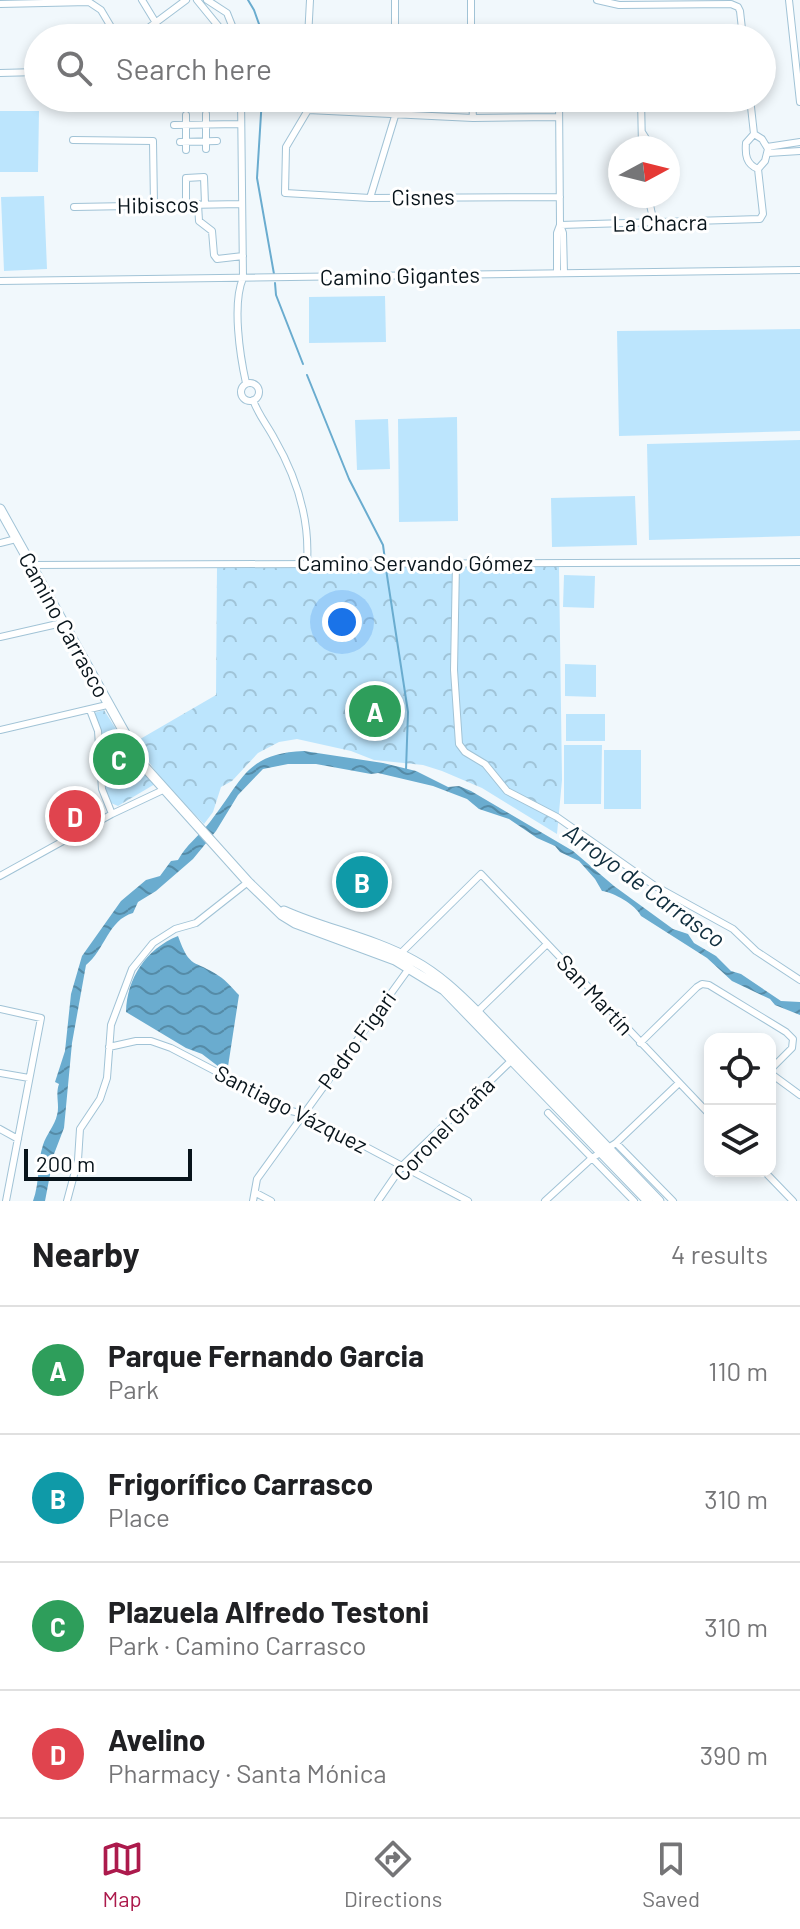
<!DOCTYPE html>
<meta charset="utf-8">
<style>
:root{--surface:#fff;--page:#f2f2f2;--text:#202124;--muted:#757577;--line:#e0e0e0;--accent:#ac1a4c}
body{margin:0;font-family:Barlow,sans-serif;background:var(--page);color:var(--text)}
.controls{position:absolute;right:24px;bottom:24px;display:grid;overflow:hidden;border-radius:16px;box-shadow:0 4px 12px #0003}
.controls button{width:72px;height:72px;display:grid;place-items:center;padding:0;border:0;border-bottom:2px solid var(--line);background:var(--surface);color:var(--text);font:40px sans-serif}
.compass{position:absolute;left:608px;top:136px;width:72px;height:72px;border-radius:50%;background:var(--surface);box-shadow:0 4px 12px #0003;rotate:83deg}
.scale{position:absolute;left:24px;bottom:20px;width:168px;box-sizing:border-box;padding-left:8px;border:4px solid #08141b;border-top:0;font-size:22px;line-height:28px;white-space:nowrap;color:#08141b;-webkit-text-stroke:6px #fff;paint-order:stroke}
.you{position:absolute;left:342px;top:622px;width:28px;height:28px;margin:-20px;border:6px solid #fff;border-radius:50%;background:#1a73e8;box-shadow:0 0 0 12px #1a73e833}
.badge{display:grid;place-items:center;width:52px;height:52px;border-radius:50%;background:var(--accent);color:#fff;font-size:26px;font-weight:700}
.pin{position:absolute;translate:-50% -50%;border:4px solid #fff;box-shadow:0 2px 8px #0006}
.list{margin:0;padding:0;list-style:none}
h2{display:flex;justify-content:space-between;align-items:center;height:104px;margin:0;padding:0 32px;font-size:34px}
h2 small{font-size:26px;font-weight:400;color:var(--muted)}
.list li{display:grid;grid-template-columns:52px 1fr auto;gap:24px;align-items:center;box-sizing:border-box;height:128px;padding:0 32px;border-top:2px solid var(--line)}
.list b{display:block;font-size:30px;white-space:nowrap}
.list p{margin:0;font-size:26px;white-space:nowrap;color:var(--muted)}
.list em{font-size:26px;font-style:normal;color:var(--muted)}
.icon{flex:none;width:44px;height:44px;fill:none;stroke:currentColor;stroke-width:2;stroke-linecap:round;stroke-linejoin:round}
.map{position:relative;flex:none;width:800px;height:1201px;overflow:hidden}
.search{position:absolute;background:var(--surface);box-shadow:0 4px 12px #0003;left:24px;right:24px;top:24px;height:88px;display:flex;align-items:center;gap:20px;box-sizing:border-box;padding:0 28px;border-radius:44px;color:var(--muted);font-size:30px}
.sheet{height:616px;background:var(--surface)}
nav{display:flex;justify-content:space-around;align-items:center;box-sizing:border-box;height:112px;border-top:2px solid var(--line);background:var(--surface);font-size:22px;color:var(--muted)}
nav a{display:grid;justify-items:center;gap:4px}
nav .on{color:var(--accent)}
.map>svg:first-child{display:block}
</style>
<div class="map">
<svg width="800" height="1201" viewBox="0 0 800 1201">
<defs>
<pattern id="park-crowns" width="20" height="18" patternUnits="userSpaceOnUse" patternTransform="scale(2)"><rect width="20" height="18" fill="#bce5fd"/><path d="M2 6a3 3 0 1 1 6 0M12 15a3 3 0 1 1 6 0" fill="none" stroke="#a0c4d8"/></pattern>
<pattern id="water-waves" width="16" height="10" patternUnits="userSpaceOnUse" patternTransform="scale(2)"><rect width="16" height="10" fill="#6aaccf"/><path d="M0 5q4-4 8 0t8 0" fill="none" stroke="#558ba7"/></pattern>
</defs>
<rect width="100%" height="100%" fill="#f1f8fc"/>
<path fill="url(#park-crowns)" d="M559 566 562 780 557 834 482 788 442 771 423 765 374 760 351 751 297 739 279 742 258 753 232 781 221 787 213 812 204 824 163 782 135 742 216 695 217 568Z
M104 710 140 767 155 784 118 806 111 803C97 774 106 742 94 713Z"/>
<path fill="#bce5fd" d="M0 111H39L38 172H0Z
M44 196 47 269 4 271 1 197Z
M385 296 386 342 309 343V297Z
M800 329V431L619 436 617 331Z
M457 417 458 521 399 522 398 419Z
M388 419 390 469 357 470 355 420Z
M800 440V536L649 540 647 444Z
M635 496 637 545 552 547 551 498Z
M564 575 595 576 594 608 563 607Z
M565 664 596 665V697L565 696Z
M566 714H605V741H566Z
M564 745H602L601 804H564Z
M604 750H641V809H604Z"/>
<path fill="url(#water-waves)" d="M304 751 383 763 416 771 448 787 459 786 471 791 573 851 614 886 673 929 688 934 694 943 716 956 731 971 741 974 781 1001 800 1002V1015L775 1005 770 999 732 981 707 958 641 916C636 905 613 892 602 891L595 879 579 861 560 852 555 846 537 838 509 819 479 809 467 799 433 786 378 773 371 774 316 764H288L263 769 238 795 216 831 193 859 156 891 138 902 133 913C108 920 105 950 86 965L72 1043 64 1128 54 1154 45 1201H33C40 1182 37 1163 43 1145 46 1135 55 1125 57 1115 60 1105 55 1095 59 1084L55 1082 65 1051 71 994 82 956 121 901 146 880 160 876 171 861 178 860C186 845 199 836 210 822 242 782 245 753 304 751Z
M178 936C190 970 194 959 219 976 227 981 233 989 239 995L227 1073 202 1054 186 1048 126 1012C127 978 146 949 178 936Z"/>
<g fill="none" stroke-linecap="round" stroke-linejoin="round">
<path stroke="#6aaccf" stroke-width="2" d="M248 0 254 10 264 38
M262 98 257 178 274 274
M275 283 276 295 303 364
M307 375 349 479 383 545 385 560
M386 569 408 712 406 770"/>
<g stroke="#a1c3d6" stroke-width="8">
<path id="street" d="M142 0 156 23
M197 0 228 38
M207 0 227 13 237 38
M471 0V38
M597 0 619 5 731 4 738 7 740 11 743 38
M789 0 800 102
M0 4 89 2 101 10 117 37H135
M135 38 186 0
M308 38 310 0
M395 38V0
M0 73 38 72
M241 98 243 278C232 304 240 356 246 383
M472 98 473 118
M559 98 560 225 563 233 564 273
M641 98 642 148
M750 98 754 134 746 143C745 155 746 164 758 169
M308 110 286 147 285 193 370 198 560 197
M308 110 473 118 559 117
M308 110V98
M206 114V149
M186 115V150
M174 125 241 124
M642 132 652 148
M73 140 153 141 154 205
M180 142 217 141
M767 147 800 142
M768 153 800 151
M648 196 654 223
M370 198 395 116 394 98
M198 204 199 221 212 231 214 255 217 259 243 256
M186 205V178L204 177 205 204
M74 207 242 204
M560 225 760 219 763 214 758 169 765 161 768 149 762 139 754 134
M557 273V233L560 225
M0 281 800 270
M241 392a9 9 0 1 1 18 0a9 9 0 1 1-18 0Z
M253 400C258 414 267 425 274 438 296 476 310 518 307 563
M0 543 16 539
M456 563 454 670 459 744 465 752 485 764 507 791 557 817 655 886 733 929 756 951 800 980
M31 565 800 562
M0 637 62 623
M90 710 98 731 102 789 112 814
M0 730 107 705
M0 876 112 814 163 790
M398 956 481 874 710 1115
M0 1009 41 1018 6 1201
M477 1012 547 944
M640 1043 697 987 702 984 709 985 786 1032 793 1039 792 1048 770 1070
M109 1047 136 1041H151L171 1048 240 1084 278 1108 304 1114 468 1201
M0 1073 29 1078
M770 1073 800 1095
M548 1113 634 1201
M0 1129 18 1139
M616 1143 673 1201
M764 1171 793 1201
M256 1193 271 1201
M67 1201 78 1160 80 1129 100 1099 107 1078 111 1025 132 969 153 943 175 929 196 923 248 882
M253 1201 257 1179 410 967
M378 1201 402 1166 513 1059
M545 1201 592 1158 616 1143 679 1083"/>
</g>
<g stroke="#a1c3d6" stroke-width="11">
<path id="secondary" d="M0 509 142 764 248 882 282 915 295 923 395 960 444 990 648 1201
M284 911C326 930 373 938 414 961 438 974 458 993 477 1012L659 1201"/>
</g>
<use href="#street" stroke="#fff" stroke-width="6"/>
<use href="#secondary" stroke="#fff" stroke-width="9"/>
</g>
<g text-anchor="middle" stroke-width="6" stroke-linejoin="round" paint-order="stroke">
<g font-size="22" fill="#08141b" stroke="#fff">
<text transform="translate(423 197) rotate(-1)" y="8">Cisnes</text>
<text transform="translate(158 205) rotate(-1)" y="8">Hibiscos</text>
<text transform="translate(660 223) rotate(-1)" y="8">La Chacra</text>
<text transform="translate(400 276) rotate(-1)" y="8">Camino Gigantes</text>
<text x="415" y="571">Camino Servando Gómez</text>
<text transform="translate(64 625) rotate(61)" y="8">Camino Carrasco</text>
<text transform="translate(595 995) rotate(47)" y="8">San Martín</text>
<text transform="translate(357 1040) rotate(-54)" y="8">Pedro Figari</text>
<text transform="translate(291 1109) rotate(27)" y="8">Santiago Vázquez</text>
<text transform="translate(444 1129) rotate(-46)" y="8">Coronel Graña</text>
</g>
<g font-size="24" font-style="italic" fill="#0f2d3d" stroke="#fff">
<text transform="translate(644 886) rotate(36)" y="8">Arroyo de Carrasco</text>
</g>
</g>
</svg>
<div class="controls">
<button><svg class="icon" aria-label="locate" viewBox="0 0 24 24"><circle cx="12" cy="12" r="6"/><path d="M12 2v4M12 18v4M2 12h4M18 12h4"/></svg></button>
<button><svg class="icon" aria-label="layers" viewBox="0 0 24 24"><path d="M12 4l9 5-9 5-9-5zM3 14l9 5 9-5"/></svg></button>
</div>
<svg class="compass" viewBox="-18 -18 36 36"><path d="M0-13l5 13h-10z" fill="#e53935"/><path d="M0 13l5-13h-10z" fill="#757577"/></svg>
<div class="scale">200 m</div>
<div class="you"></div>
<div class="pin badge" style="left:375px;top:711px;background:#2e9e5b">A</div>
<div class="pin badge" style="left:362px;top:882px;background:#0f9aa8">B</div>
<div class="pin badge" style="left:119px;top:759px;background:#2e9e5b">C</div>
<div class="pin badge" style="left:75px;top:816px;background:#e0444e">D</div>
<div class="search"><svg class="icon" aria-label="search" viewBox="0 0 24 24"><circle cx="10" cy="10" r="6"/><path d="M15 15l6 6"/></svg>Search here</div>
</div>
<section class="sheet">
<h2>Nearby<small>4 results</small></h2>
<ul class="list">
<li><span class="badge" style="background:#2e9e5b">A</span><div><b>Parque Fernando Garcia</b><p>Park</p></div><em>110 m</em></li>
<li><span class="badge" style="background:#0f9aa8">B</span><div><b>Frigorífico Carrasco</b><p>Place</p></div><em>310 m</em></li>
<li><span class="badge" style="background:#2e9e5b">C</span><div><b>Plazuela Alfredo Testoni</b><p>Park · Camino Carrasco</p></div><em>310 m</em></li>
<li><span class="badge" style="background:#e0444e">D</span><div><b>Avelino</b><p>Pharmacy · Santa Mónica</p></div><em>390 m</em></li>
</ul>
</section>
<nav>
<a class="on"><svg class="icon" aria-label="map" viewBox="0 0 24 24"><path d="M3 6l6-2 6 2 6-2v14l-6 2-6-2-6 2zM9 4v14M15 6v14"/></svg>Map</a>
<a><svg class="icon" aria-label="directions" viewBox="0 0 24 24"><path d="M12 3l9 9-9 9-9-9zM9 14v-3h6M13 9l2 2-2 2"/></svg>Directions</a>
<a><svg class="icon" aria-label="saved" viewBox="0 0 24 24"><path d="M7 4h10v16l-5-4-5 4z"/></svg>Saved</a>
</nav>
